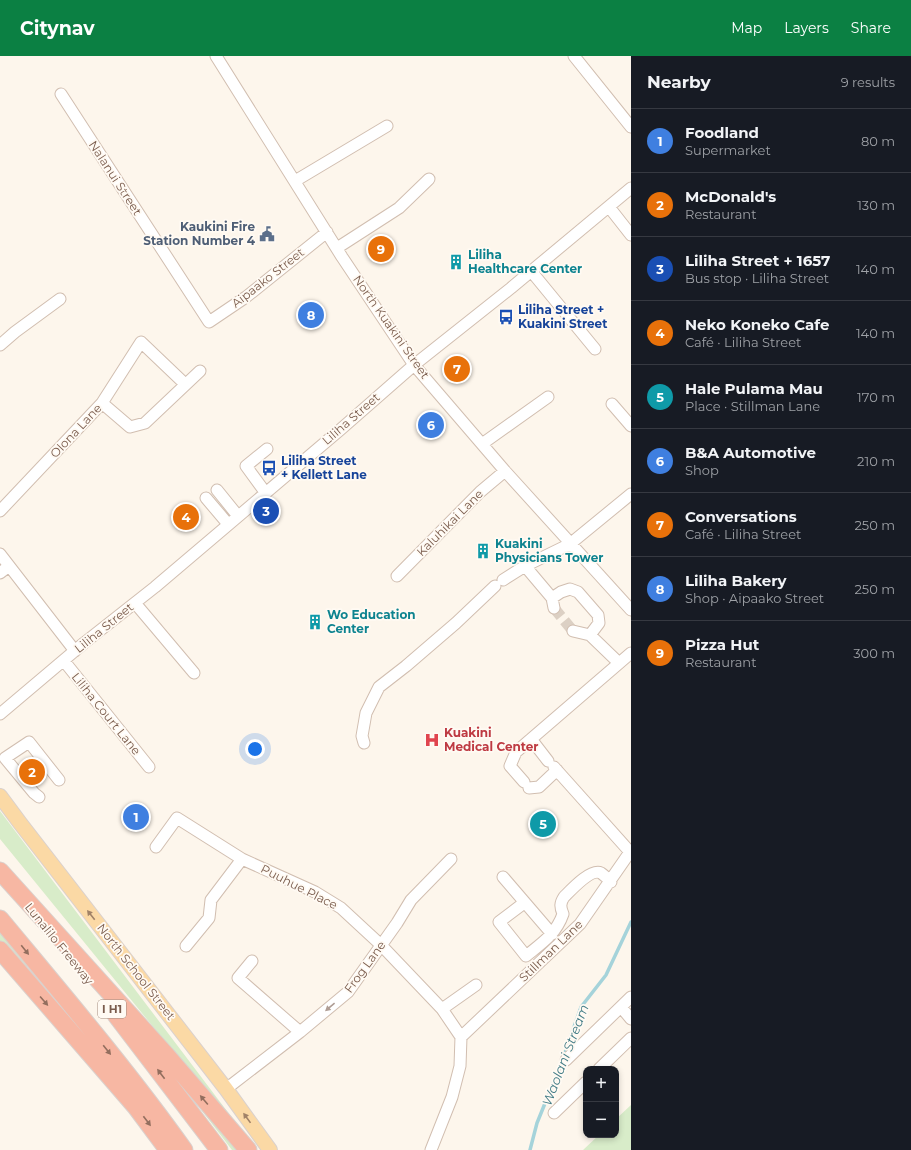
<!DOCTYPE html>
<meta charset="utf-8">
<style>
:root{--surface:#171b24;--page:#20242c;--text:#f1f3f6;--muted:#9ea1a6;--line:#363941;--accent:#0b8043}
body{margin:0;font-family:Montserrat,sans-serif;background:var(--page);color:var(--text)}
.controls{position:absolute;right:12px;bottom:12px;display:grid;overflow:hidden;border-radius:8px;box-shadow:0 2px 6px #0003}
.controls button{width:36px;height:36px;display:grid;place-items:center;padding:0;border:0;border-bottom:1px solid var(--line);background:var(--surface);color:var(--text);font:20px sans-serif}
.you{position:absolute;left:255px;top:693px;width:14px;height:14px;margin:-10px;border:3px solid #fff;border-radius:50%;background:#1a73e8;box-shadow:0 0 0 6px #1a73e833}
.badge{display:grid;place-items:center;width:26px;height:26px;border-radius:50%;background:var(--accent);color:#fff;font-size:13px;font-weight:700}
.pin{position:absolute;translate:-50% -50%;border:2px solid #fff;box-shadow:0 1px 4px #0006}
.list{margin:0;padding:0;list-style:none}
h2{display:flex;justify-content:space-between;align-items:center;height:52px;margin:0;padding:0 16px;font-size:17px}
h2 small{font-size:13px;font-weight:400;color:var(--muted)}
.list li{display:grid;grid-template-columns:26px 1fr auto;gap:12px;align-items:center;box-sizing:border-box;height:64px;padding:0 16px;border-top:1px solid var(--line)}
.list b{display:block;font-size:15px;white-space:nowrap}
.list p{margin:0;font-size:13px;white-space:nowrap;color:var(--muted)}
.list em{font-size:13px;font-style:normal;color:var(--muted)}
.map{position:relative;flex:none;width:631px;height:1094px;overflow:hidden}
header{display:flex;align-items:center;gap:24px;box-sizing:border-box;height:56px;padding:0 20px;background:var(--accent);color:#fff}
header strong{font-size:19px}
nav{display:flex;gap:22px;margin-inline-start:auto;font-size:14px}
main{display:flex}
aside{flex:1;background:var(--surface)}
.map>svg:first-child{display:block}
</style>
<header>
<strong>Citynav</strong>
<nav><a>Map</a><a>Layers</a><a>Share</a></nav>
</header>
<main>
<div class="map">
<svg width="631" height="1094" viewBox="0 0 631 1094">
<rect width="100%" height="100%" fill="#fdf6ec"/>
<path fill="#d8ecc9" d="M0 755 236 1067 234 1070 0 783Z
M0 874 28 910 26 912 0 885Z
M166 1008 242 1094H232Z
M631 1049V1094H583L599 1079H616V1063Z"/>
<g fill="none" stroke-linecap="round" stroke-linejoin="round">
<path stroke="#a5d3da" stroke-width="3.5" d="M530 1094 537 1067 561 1008 581 951 606 919 631 866"/>
<path stroke="#dcd0c4" stroke-width="11" stroke-dasharray="11 5.5" stroke-linecap="butt" d="M554 552 573 575"/>
<g stroke="#d1beb0" stroke-width="13">
<path id="minor" d="M216 0 342 201 414 309 505 415 631 554
M574 0 631 71
M61 38 209 266 246 241 327 176
M295 125 387 70
M609 151 631 179
M337 192 399 152 429 123
M531 215 595 293
M0 289 15 276 60 243
M102 347 130 371 145 367 200 315
M612 348 631 370
M482 388 548 341
M217 434 238 460
M265 436 246 410 267 393
M206 442 228 468
M0 455 102 347 141 286 185 328
M0 498 75 595
M0 517 9 510
M397 520 480 436 505 415
M503 524 525 510
M552 542 554 552
M135 547 194 617
M573 575 590 579
M64 605 149 711
M619 607 590 579 599 567 598 559 578 536 570 533 561 536 552 542 525 510 570 488 631 438
M0 658 84 587 155 531 341 373 414 309 511 232 631 132
M531 683 548 705
M364 687 362 680 366 657 379 631 406 610 456 567 495 530
M524 726 510 710 516 696 631 597
M529 732 539 731 557 714
M39 741 34 737 5 702 29 686 59 724
M156 791 177 762 242 803 315 836 341 852 381 889 442 953 461 981
M503 821 552 878
M524 847 499 866 526 900C542 887 556 878 563 858 560 851 560 847 564 841 571 834 591 812 601 817 604 819 608 823 611 826
M186 890 209 862 211 844 242 803
M252 905 238 922 300 976
M621 951 631 963
M442 953 476 929
M566 1004 631 941
M599 1013 631 982
M226 1033 300 976 348 936 397 867 411 844 451 803
M554 1057 586 1026
M431 1094 452 1041 460 1010 461 981 580 868 630 796 554 711"/>
</g>
<g stroke="#dad1cd" stroke-width="16">
<path id="major" d="M0 740 20 767 226 1033 270 1094"/>
</g>
<g stroke="#dad1cd" stroke-width="19">
<path id="highway" d="M0 815 167 1000 248 1094
M0 863C63 939 127 1014 184 1094
M0 894 136 1051 168 1094
M116 959 219 1094"/>
</g>
<use href="#minor" stroke="#fff" stroke-width="11"/>
<use href="#major" stroke="#fbd9a5" stroke-width="14"/>
<use href="#highway" stroke="#f7b7a3" stroke-width="17"/>
</g>
<defs><path id="oneway-solid" d="M-6-.8H1V-3.2L6.5 0L1 3.2V.8H-6Z"/></defs>
<g fill="#a18267">
<use href="#oneway-solid" transform="translate(91 859) rotate(-128)"/>
<use href="#oneway-solid" transform="translate(247 1062) rotate(-126)"/>
</g>
<g fill="#936e5e">
<use href="#oneway-solid" transform="translate(25 894) rotate(51)"/>
<use href="#oneway-solid" transform="translate(44 945) rotate(49)"/>
<use href="#oneway-solid" transform="translate(107 994) rotate(51)"/>
<use href="#oneway-solid" transform="translate(161 1018) rotate(-127)"/>
<use href="#oneway-solid" transform="translate(204 1044) rotate(-130)"/>
<use href="#oneway-solid" transform="translate(147 1065) rotate(53)"/>
</g>
<use fill="#af9d94" href="#oneway-solid" transform="translate(330 951) rotate(140)"/>
<defs>
<g id="civic-bare" transform="scale(1.2)"><path d="M-.6-6.5H3V-4.5H.6V-3L4-1V1h2V6H-6V1h2V-1L-.6-3ZM-1.2 2.5V6h2.4V2.5Z" fill="#5c6f8a" stroke="#fffaf3" stroke-width="2.5" paint-order="stroke"/></g>
<g id="building-bare" transform="scale(1.2)"><path d="M-4-6H4V6H1V3H-1V6H-4ZM-2.5-4.3h1.7v1.8h-1.7ZM.8-4.3h1.7v1.8H.8ZM-2.5-1h1.7V.8h-1.7ZM.8-1h1.7V.8H.8Z" fill="#0f9aa8" stroke="#fffaf3" stroke-width="2.5" paint-order="stroke"/></g>
<g id="bus-bare" transform="scale(1.2)"><path d="M-5-6H5V4H4V6H2V4H-2V6H-4V4H-5ZM-3.5-4V0h7V-4ZM-3.5 1.2v1.5H-2V1.2ZM2 1.2v1.5H3.5V1.2Z" fill="#1a4fb4" stroke="#fffaf3" stroke-width="2.5" paint-order="stroke"/></g>
<g id="hospital-bare" transform="scale(1.2)"><path d="M-5-5h3v3.5h4V-5h3V5h-3V1.5h-4V5h-3Z" fill="#e0444e" stroke="#fffaf3" stroke-width="2.5" paint-order="stroke"/></g>
</defs>
<g fill-rule="evenodd">
<use href="#civic-bare" x="267" y="178"/>
<use href="#building-bare" x="456" y="206"/>
<use href="#bus-bare" x="506" y="261"/>
<use href="#bus-bare" x="269" y="412"/>
<use href="#building-bare" x="483" y="495"/>
<use href="#building-bare" x="315" y="566"/>
<use href="#hospital-bare" x="432" y="684"/>
</g>
<g text-anchor="middle" stroke-width="3.5" stroke-linejoin="round" paint-order="stroke">
<rect fill="#fffaf3" stroke="#a28b7f" stroke-width="1" x="98" y="944" width="28" height="18" rx="3"/>
<g font-size="11" font-weight="bold" fill="#7a5c4d">
<text x="112" y="957">I H1</text>
</g>
<g font-size="12" fill="#7a5c4d" stroke="#fffaf3">
<text transform="translate(115 122) rotate(57)" y="4">Nalanui Street</text>
<text transform="translate(268 222) rotate(-38)" y="4">Aipaako Street</text>
<text transform="translate(391 271) rotate(55)" y="4">North Kuakini Street</text>
<text transform="translate(351 363) rotate(-41)" y="4">Liliha Street</text>
<text transform="translate(76 375) rotate(-47)" y="4">Olona Lane</text>
<text transform="translate(450 467) rotate(-45)" y="4">Kaluhikai Lane</text>
<text transform="translate(104 572) rotate(-39)" y="4">Liliha Street</text>
<text transform="translate(106 658) rotate(51)" y="4">Liliha Court Lane</text>
<text transform="translate(299 831) rotate(27)" y="4">Puuhue Place</text>
<text transform="translate(59 888) rotate(51)" y="4">Lunalilo Freeway</text>
<text transform="translate(551 895) rotate(-44)" y="4">Stillman Lane</text>
<text transform="translate(365 911) rotate(-54)" y="4">Frog Lane</text>
<text transform="translate(136 916) rotate(52)" y="4">North School Street</text>
</g>
<g font-size="12" font-weight="bold" fill="#4e5e75" stroke="#fffaf3" text-anchor="end">
<text x="255" y="175">Kaukini Fire<tspan x="255" dy="14">Station Number 4</tspan></text>
</g>
<g font-size="12" font-weight="bold" fill="#0d838f" stroke="#fffaf3" text-anchor="start">
<text x="468" y="203">Liliha<tspan x="468" dy="14">Healthcare Center</tspan></text>
<text x="495" y="492">Kuakini<tspan x="495" dy="14">Physicians Tower</tspan></text>
<text x="327" y="563">Wo Education<tspan x="327" dy="14">Center</tspan></text>
</g>
<g font-size="12" font-weight="bold" fill="#164399" stroke="#fffaf3" text-anchor="start">
<text x="518" y="258">Liliha Street +<tspan x="518" dy="14">Kuakini Street</tspan></text>
<text x="281" y="409">Liliha Street<tspan x="281" dy="14">+ Kellett Lane</tspan></text>
</g>
<g font-size="12" font-weight="bold" fill="#be3a42" stroke="#fffaf3" text-anchor="start">
<text x="444" y="681">Kuakini<tspan x="444" dy="14">Medical Center</tspan></text>
</g>
<g font-size="13" font-style="italic" fill="#437c86" stroke="#fffaf3">
<text transform="translate(565 999) rotate(-69)" y="5">Waolani Stream</text>
</g>
</g>
</svg>
<div class="controls">
<button>+</button>
<button>−</button>
</div>
<div class="you"></div>
<div class="pin badge" style="left:136px;top:761px;background:#3f7fe0">1</div>
<div class="pin badge" style="left:32px;top:716px;background:#e8710a">2</div>
<div class="pin badge" style="left:266px;top:455px;background:#1a4fb4">3</div>
<div class="pin badge" style="left:186px;top:461px;background:#e8710a">4</div>
<div class="pin badge" style="left:543px;top:768px;background:#0f9aa8">5</div>
<div class="pin badge" style="left:431px;top:369px;background:#3f7fe0">6</div>
<div class="pin badge" style="left:457px;top:313px;background:#e8710a">7</div>
<div class="pin badge" style="left:311px;top:259px;background:#3f7fe0">8</div>
<div class="pin badge" style="left:381px;top:193px;background:#e8710a">9</div>
</div>
<aside>
<h2>Nearby<small>9 results</small></h2>
<ul class="list">
<li><span class="badge" style="background:#3f7fe0">1</span><div><b>Foodland</b><p>Supermarket</p></div><em>80 m</em></li>
<li><span class="badge" style="background:#e8710a">2</span><div><b>McDonald's</b><p>Restaurant</p></div><em>130 m</em></li>
<li><span class="badge" style="background:#1a4fb4">3</span><div><b>Liliha Street + 1657</b><p>Bus stop · Liliha Street</p></div><em>140 m</em></li>
<li><span class="badge" style="background:#e8710a">4</span><div><b>Neko Koneko Cafe</b><p>Café · Liliha Street</p></div><em>140 m</em></li>
<li><span class="badge" style="background:#0f9aa8">5</span><div><b>Hale Pulama Mau</b><p>Place · Stillman Lane</p></div><em>170 m</em></li>
<li><span class="badge" style="background:#3f7fe0">6</span><div><b>B&amp;A Automotive</b><p>Shop</p></div><em>210 m</em></li>
<li><span class="badge" style="background:#e8710a">7</span><div><b>Conversations</b><p>Café · Liliha Street</p></div><em>250 m</em></li>
<li><span class="badge" style="background:#3f7fe0">8</span><div><b>Liliha Bakery</b><p>Shop · Aipaako Street</p></div><em>250 m</em></li>
<li><span class="badge" style="background:#e8710a">9</span><div><b>Pizza Hut</b><p>Restaurant</p></div><em>300 m</em></li>
</ul>
</aside>
</main>
